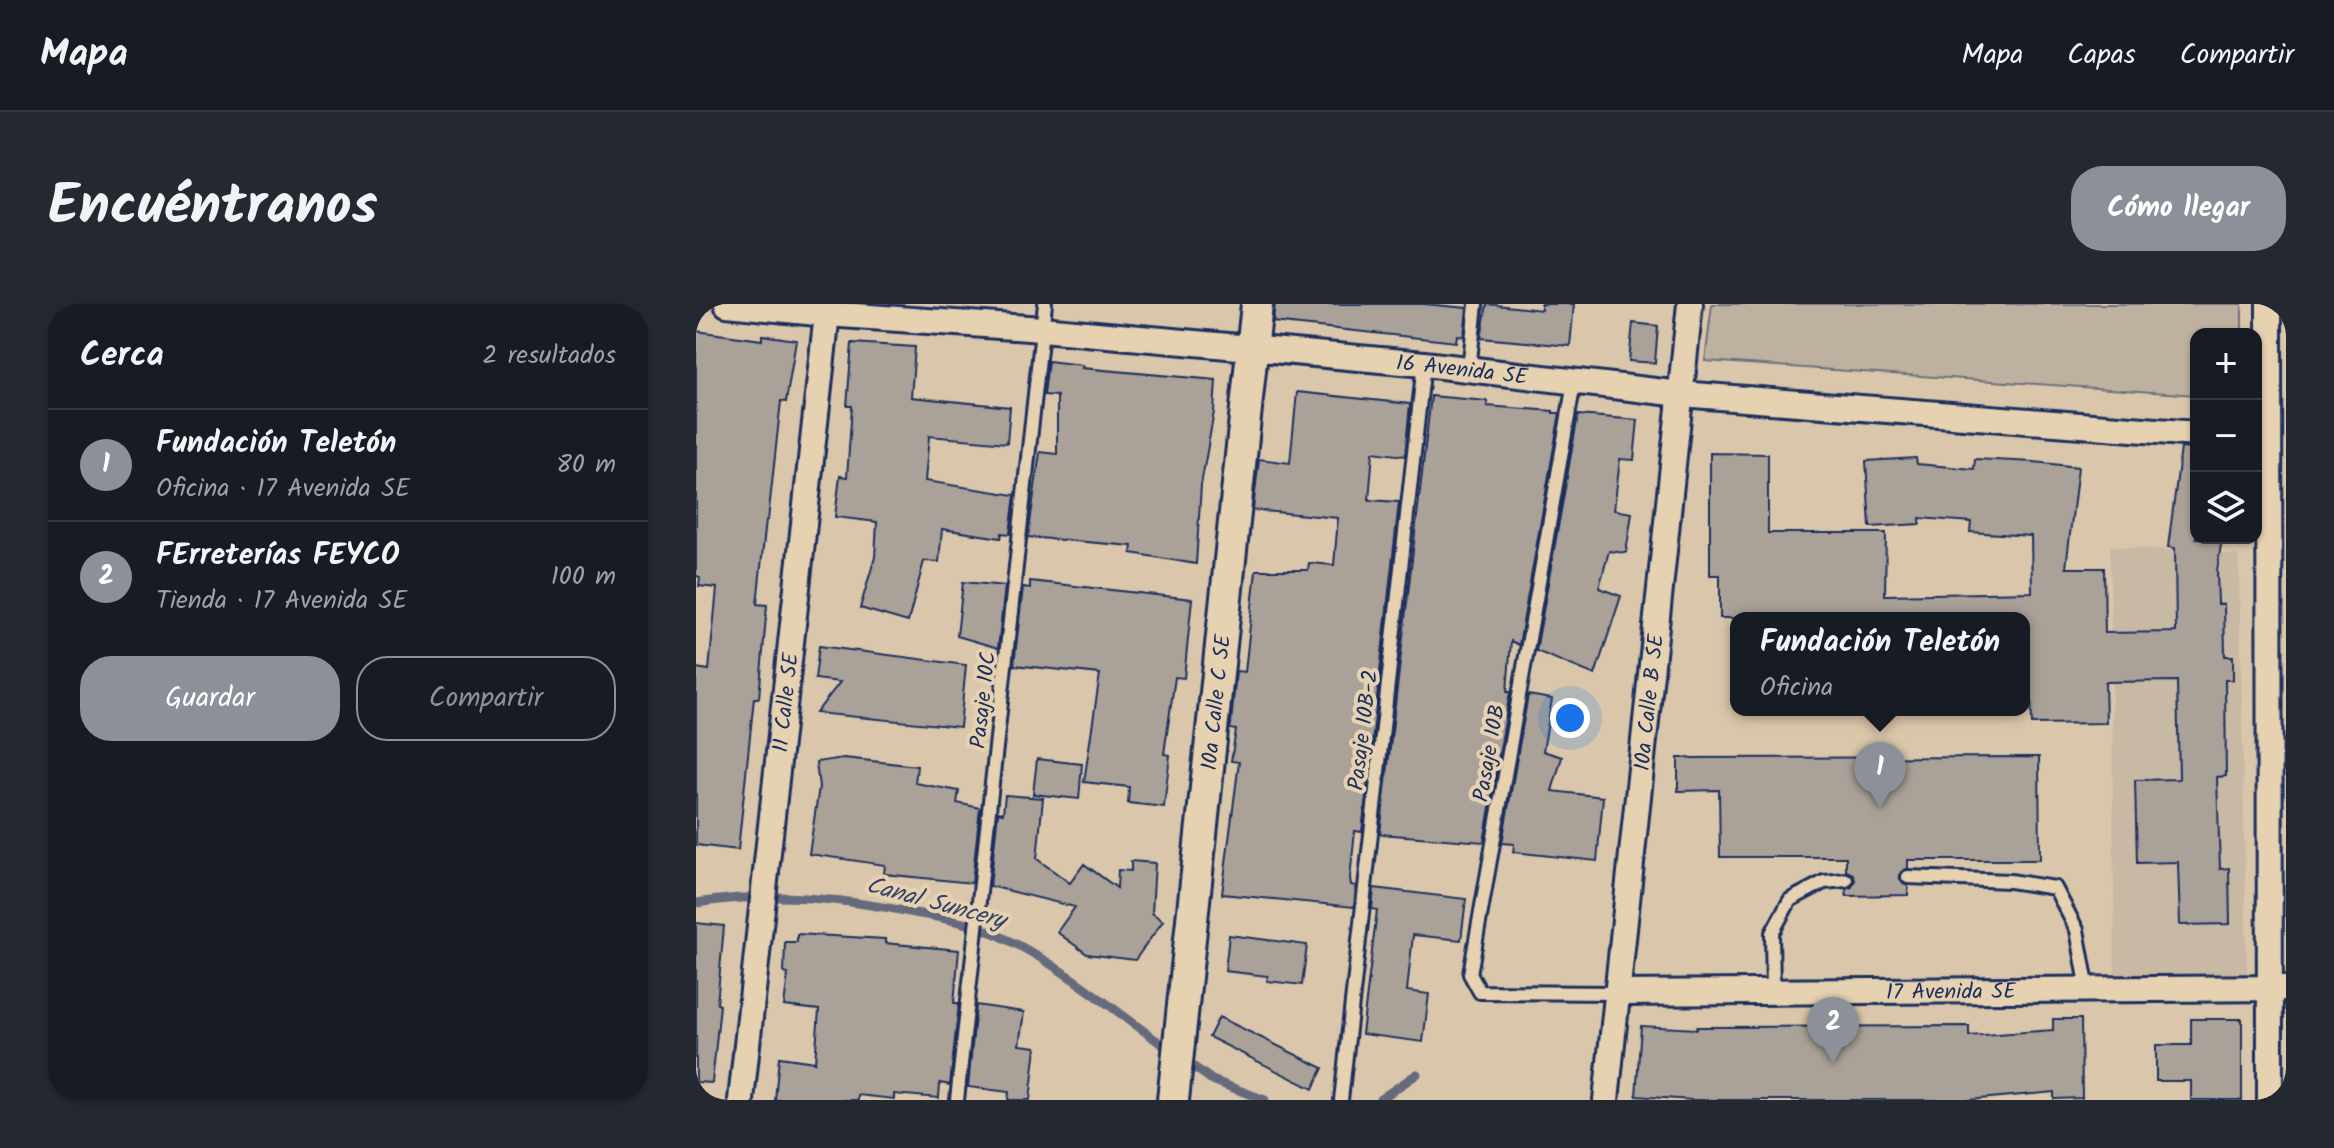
<!DOCTYPE html>
<html lang="es">
<meta charset="utf-8">
<style>
:root{--surface:#171b24;--page:#242831;--text:#f1f3f6;--muted:#9ea1a6;--line:#363941;--accent:#8c9099}
body{margin:0;font-family:Kalam,sans-serif;background:var(--page);color:var(--text)}
.controls{position:absolute;right:24px;top:24px;display:grid;overflow:hidden;border-radius:16px;box-shadow:0 2px 6px #0004}
.controls button{width:72px;height:72px;display:grid;place-items:center;padding:0;border:0;border-bottom:2px solid var(--line);background:var(--surface);color:var(--text);font:40px sans-serif}
.you{position:absolute;left:874px;top:414px;width:28px;height:28px;margin:-20px;border:6px solid #fff;border-radius:50%;background:#1a73e8;box-shadow:0 0 0 12px #1a73e833}
.badge{display:grid;place-items:center;width:52px;height:52px;border-radius:50%;background:var(--accent);color:#fff;font-size:26px;font-weight:700}
.pin{position:absolute;translate:-50% -66px;filter:drop-shadow(0 2px 4px #0008)}
.pin::after{content:'';position:absolute;top:42px;width:28px;height:24px;background:inherit;clip-path:polygon(0 0,100% 0,50% 100%)}
.popup{position:absolute;left:1034px;top:308px;width:300px;height:104px;box-sizing:border-box;display:grid;place-content:center;border-radius:16px;background:var(--surface);filter:drop-shadow(0 2px 6px #0005);font-size:26px;white-space:nowrap;color:var(--muted)}
.popup b{font-size:30px;color:var(--text)}
.popup::after{content:'';position:absolute;left:50%;top:100%;margin-left:-16px;border:16px solid transparent;border-top-color:var(--surface)}
.list{margin:0;padding:0;list-style:none}
h2{display:flex;justify-content:space-between;align-items:center;height:104px;margin:0;padding:0 32px;font-size:34px}
h2 small{font-size:26px;font-weight:400;color:var(--muted)}
.list li{display:grid;grid-template-columns:52px 1fr auto;gap:24px;align-items:center;box-sizing:border-box;height:112px;padding:0 32px;border-top:2px solid var(--line)}
.list b{display:block;font-size:30px;white-space:nowrap}
.list p{margin:0;font-size:26px;white-space:nowrap;color:var(--muted)}
.list em{font-size:26px;font-style:normal;color:var(--muted)}
.actions{display:flex;gap:16px;padding:24px 32px}
.actions a{flex:1;padding:18px 0;border:2px solid var(--accent);border-radius:32px;text-align:center;font-size:28px;color:var(--accent)}
.actions .main{background:var(--accent);color:#fff}
.icon{flex:none;width:44px;height:44px;fill:none;stroke:currentColor;stroke-width:2;stroke-linecap:round;stroke-linejoin:round}
.map{position:relative;flex:none;width:1590px;height:796px;overflow:hidden;border-radius:32px}
header{display:flex;align-items:center;gap:48px;box-sizing:border-box;height:112px;padding:0 40px;background:var(--surface);border-bottom:2px solid var(--line)}
header strong{font-size:38px}
nav{display:flex;gap:44px;margin-inline-start:auto;font-size:28px}
.intro{display:flex;align-items:center;justify-content:space-between;box-sizing:border-box;height:192px;padding:0 48px}
h1{margin:0;font-size:56px}
.button{padding:20px 36px;border-radius:32px;background:var(--accent);color:#fff;font-size:28px;font-weight:700}
main{display:flex;gap:48px;padding:0 48px}
aside{flex:1;background:var(--surface);border-radius:32px;box-shadow:0 2px 6px #0004}
.map>svg:first-child{display:block}
</style>
<header>
<strong>Mapa</strong>
<nav><a>Mapa</a><a>Capas</a><a>Compartir</a></nav>
</header>
<div class="intro"><h1>Encuéntranos</h1><a class="button">Cómo llegar</a></div>
<main>
<aside>
<h2>Cerca<small>2 resultados</small></h2>
<ul class="list">
<li><span class="badge">1</span><div><b>Fundación Teletón</b><p>Oficina · 17 Avenida SE</p></div><em>80 m</em></li>
<li><span class="badge">2</span><div><b>FErreterías FEYCO</b><p>Tienda · 17 Avenida SE</p></div><em>100 m</em></li>
</ul>
<div class="actions"><a class="main">Guardar</a><a>Compartir</a></div>
</aside>
<div class="map">
<svg width="1590" height="796" viewBox="0 0 1590 796">
<rect width="100%" height="100%" fill="#dac7ab"/>
<filter id="ink" filterUnits="userSpaceOnUse"><feTurbulence type="fractalNoise" baseFrequency=".0125" numOctaves="2"/><feDisplacementMap in="SourceGraphic" scale="16" xChannelSelector="R" yChannelSelector="G"/><feConvolveMatrix kernelMatrix="1 2 1 2 8 2 1 2 1" color-interpolation-filters="sRGB"/></filter>
<g filter="url(#ink)">
<path fill="#c8b9a4" d="M1414 242 1543 251 1551 673 1419 674Z"/>
<path fill="#beb1a0" stroke="#6c707f" stroke-width="2" d="M1016 0H1546V30H1500V91L1009 57Z"/>
<g fill="none" stroke-linecap="round" stroke-linejoin="round">
<path stroke="#666b7d" stroke-width="9" d="M0 599C74 587 146 594 219 609 246 614 276 619 302 631 361 658 421 708 475 747
M487 755 516 776 569 796
M683 796 721 770"/>
</g>
<path fill="#aaa298" stroke="#1b2f5e" stroke-width="2" d="M579 0H728L771 4 768 32 761 31 760 38 577 18Z
M791 0 845 6V0H878L874 42 785 34Z
M937 19 962 22 959 59 933 57Z
M0 27 66 36V31L100 36 90 98 85 97 72 216H70L61 300 71 301 63 394H58L42 546 0 541V364L13 366 21 284 3 282 4 273 0 272Z
M156 39 219 43 215 93 314 103 311 139 233 132 229 177 319 191 314 230 306 229 305 234 246 225 243 258 228 257 212 318 164 304 179 253 181 218 139 213 144 172 151 173 156 102H151Z
M352 57 387 61 386 64 520 76 518 108 505 181 500 260 435 249 436 242 332 233 344 148 361 150V92L348 91Z
M601 88 714 100 709 152 677 148 673 196 703 198 666 528 659 527 654 574 655 581 660 582 658 603 526 590 543 458 535 457 540 426 534 425 535 420 540 367 549 368 560 266H612L613 259 638 261 642 214 557 206 563 155 594 159Z
M735 92 791 97V102L857 107V109H864L823 341 815 337 811 388H814L788 538 684 530Z
M882 111 942 116 938 156 924 155 918 206 936 209 930 249 913 247 903 284 925 292 899 371 840 347Z
M1485 144 1500 145V234H1526L1521 267 1522 300H1528L1529 352H1537V376H1529L1530 472 1521 473 1524 565 1533 564 1534 620 1484 621 1482 558 1441 559 1439 476 1483 475 1481 377 1409 378 1410 419 1336 420 1335 388H1328V314H1024V271H1014V149L1072 150V229H1190L1189 291 1336 288 1335 232 1274 228 1275 218 1224 214V220L1174 223 1170 157 1220 154 1221 160 1278 165 1279 155 1338 158 1382 163 1370 264H1408L1409 329 1480 328 1479 244 1472 243Z
M334 277 496 295 488 374 479 373 468 450 474 451 468 503 432 499 433 483 388 478 404 370 318 361 327 283 334 284Z
M267 278 309 282 302 344 261 332Z
M123 342 270 361 264 423 120 409 144 378 119 375Z
M832 391 856 395 847 447 866 453 856 487 907 493 901 557 817 548 818 540 806 539Z
M1343 453 1344 556H1212V564L1205 568 1203 573 1207 580 1212 582V591L1150 592V585L1156 583 1159 576 1157 570 1150 567V553H1024L1023 486 982 487V454Z
M148 454 221 462 219 479 263 487 261 499 284 504 276 579 188 570 189 561 113 550 123 483 120 458Z
M341 455 386 460 383 495 337 490Z
M309 491 347 494 341 555 374 579 388 560 421 584 422 566 435 567V557L459 559 456 609 467 617 439 656 391 650 361 628 379 603 294 582 302 508 307 509Z
M678 584 770 595 765 636 717 631 711 687 733 690 727 738 666 730 681 606 676 605Z
M0 619 28 622 21 700 24 701 16 779 0 778Z
M101 630 189 635V639L263 646 258 699H263L254 781 244 779 243 794 198 790V795L162 791V796H79L83 753 119 758 123 706 88 702 92 670 88 669 89 638H101Z
M533 631 611 641 606 681 571 677 572 672 529 667Z
M280 701 328 708 323 741 340 743 334 796H312L313 788 272 783Z
M523 713 627 764 617 785 513 733Z
M1357 715H1385L1386 794 1358 795V788L1273 796H996L940 792 945 722 1001 725V723L1273 722V732L1357 726Z
M1495 715H1546V796H1495V777H1460V741H1495Z"/>
<g fill="none" stroke-linecap="round" stroke-linejoin="round">
<g stroke="#1b2f5e" stroke-width="18">
<path id="service" d="M773 66 780 0
M878 79 774 670 784 688 921 689
M1212 573 1314 577 1359 584 1381 626 1392 686
M1077 688 1076 629 1094 596 1128 578 1150 576
M261 796 349 0
M645 796 728 60"/>
</g>
<g stroke="#1b2f5e" stroke-width="30">
<g id="minor">
<path id="s1" d="M31 0 131 10 346 25 728 60 985 90 1500 130"/>
<path d="M1573 0 1574 796"/>
<path id="s2" d="M921 689 1590 684"/>
<path id="s3" d="M45 796 132 0"/>
<path id="s4" d="M910 796 994 0"/>
</g>
</g>
<g stroke="#1b2f5e" stroke-width="36">
<g id="tertiary">
<path id="s5" d="M477 796 561 0"/>
</g>
</g>
<use href="#service" stroke="#e6d1b0" stroke-width="12"/>
<use href="#minor" stroke="#e6d1b0" stroke-width="24"/>
<use href="#tertiary" stroke="#e6d1b0" stroke-width="30"/>
</g>
</g>
<g text-anchor="middle" stroke-width="8" stroke-linejoin="round" paint-order="stroke">
<g font-size="22" fill="#1b2f5e" stroke="#e6d1b0">
<text dy="8" stroke="none"><textPath href="#s1" startOffset="738">16 Avenida SE</textPath></text>
<text transform="translate(286 396) rotate(-84)" y="8">Pasaje 10C</text>
<text dy="8" stroke="none"><textPath href="#s3" startOffset="400">11 Calle SE</textPath></text>
<text dy="8" stroke="none"><textPath href="#s5" startOffset="400">10a Calle C SE</textPath></text>
<text dy="8" stroke="none"><textPath href="#s4" startOffset="400">10a Calle B SE</textPath></text>
<text transform="translate(666 426) rotate(-83)" y="8">Pasaje 10B-2</text>
<text transform="translate(792 449) rotate(-80)" y="8">Pasaje 10B</text>
<text dy="8" stroke="none"><textPath href="#s2" startOffset="334">17 Avenida SE</textPath></text>
</g>
<g font-size="24" font-style="italic" fill="#344368" stroke="#e6d1b0">
<text transform="translate(240 598) rotate(15)" y="8">Canal Suncery</text>
</g>
</g>
</svg>
<div class="controls">
<button>+</button>
<button>−</button>
<button><svg class="icon" aria-label="layers" viewBox="0 0 24 24"><path d="M12 4l9 5-9 5-9-5zM3 14l9 5 9-5"/></svg></button>
</div>
<div class="you"></div>
<div class="pin badge" style="left:1184px;top:504px">1</div>
<div class="popup"><b>Fundación Teletón</b>Oficina</div>
<div class="pin badge" style="left:1137px;top:759px">2</div>
</div>
</main>
